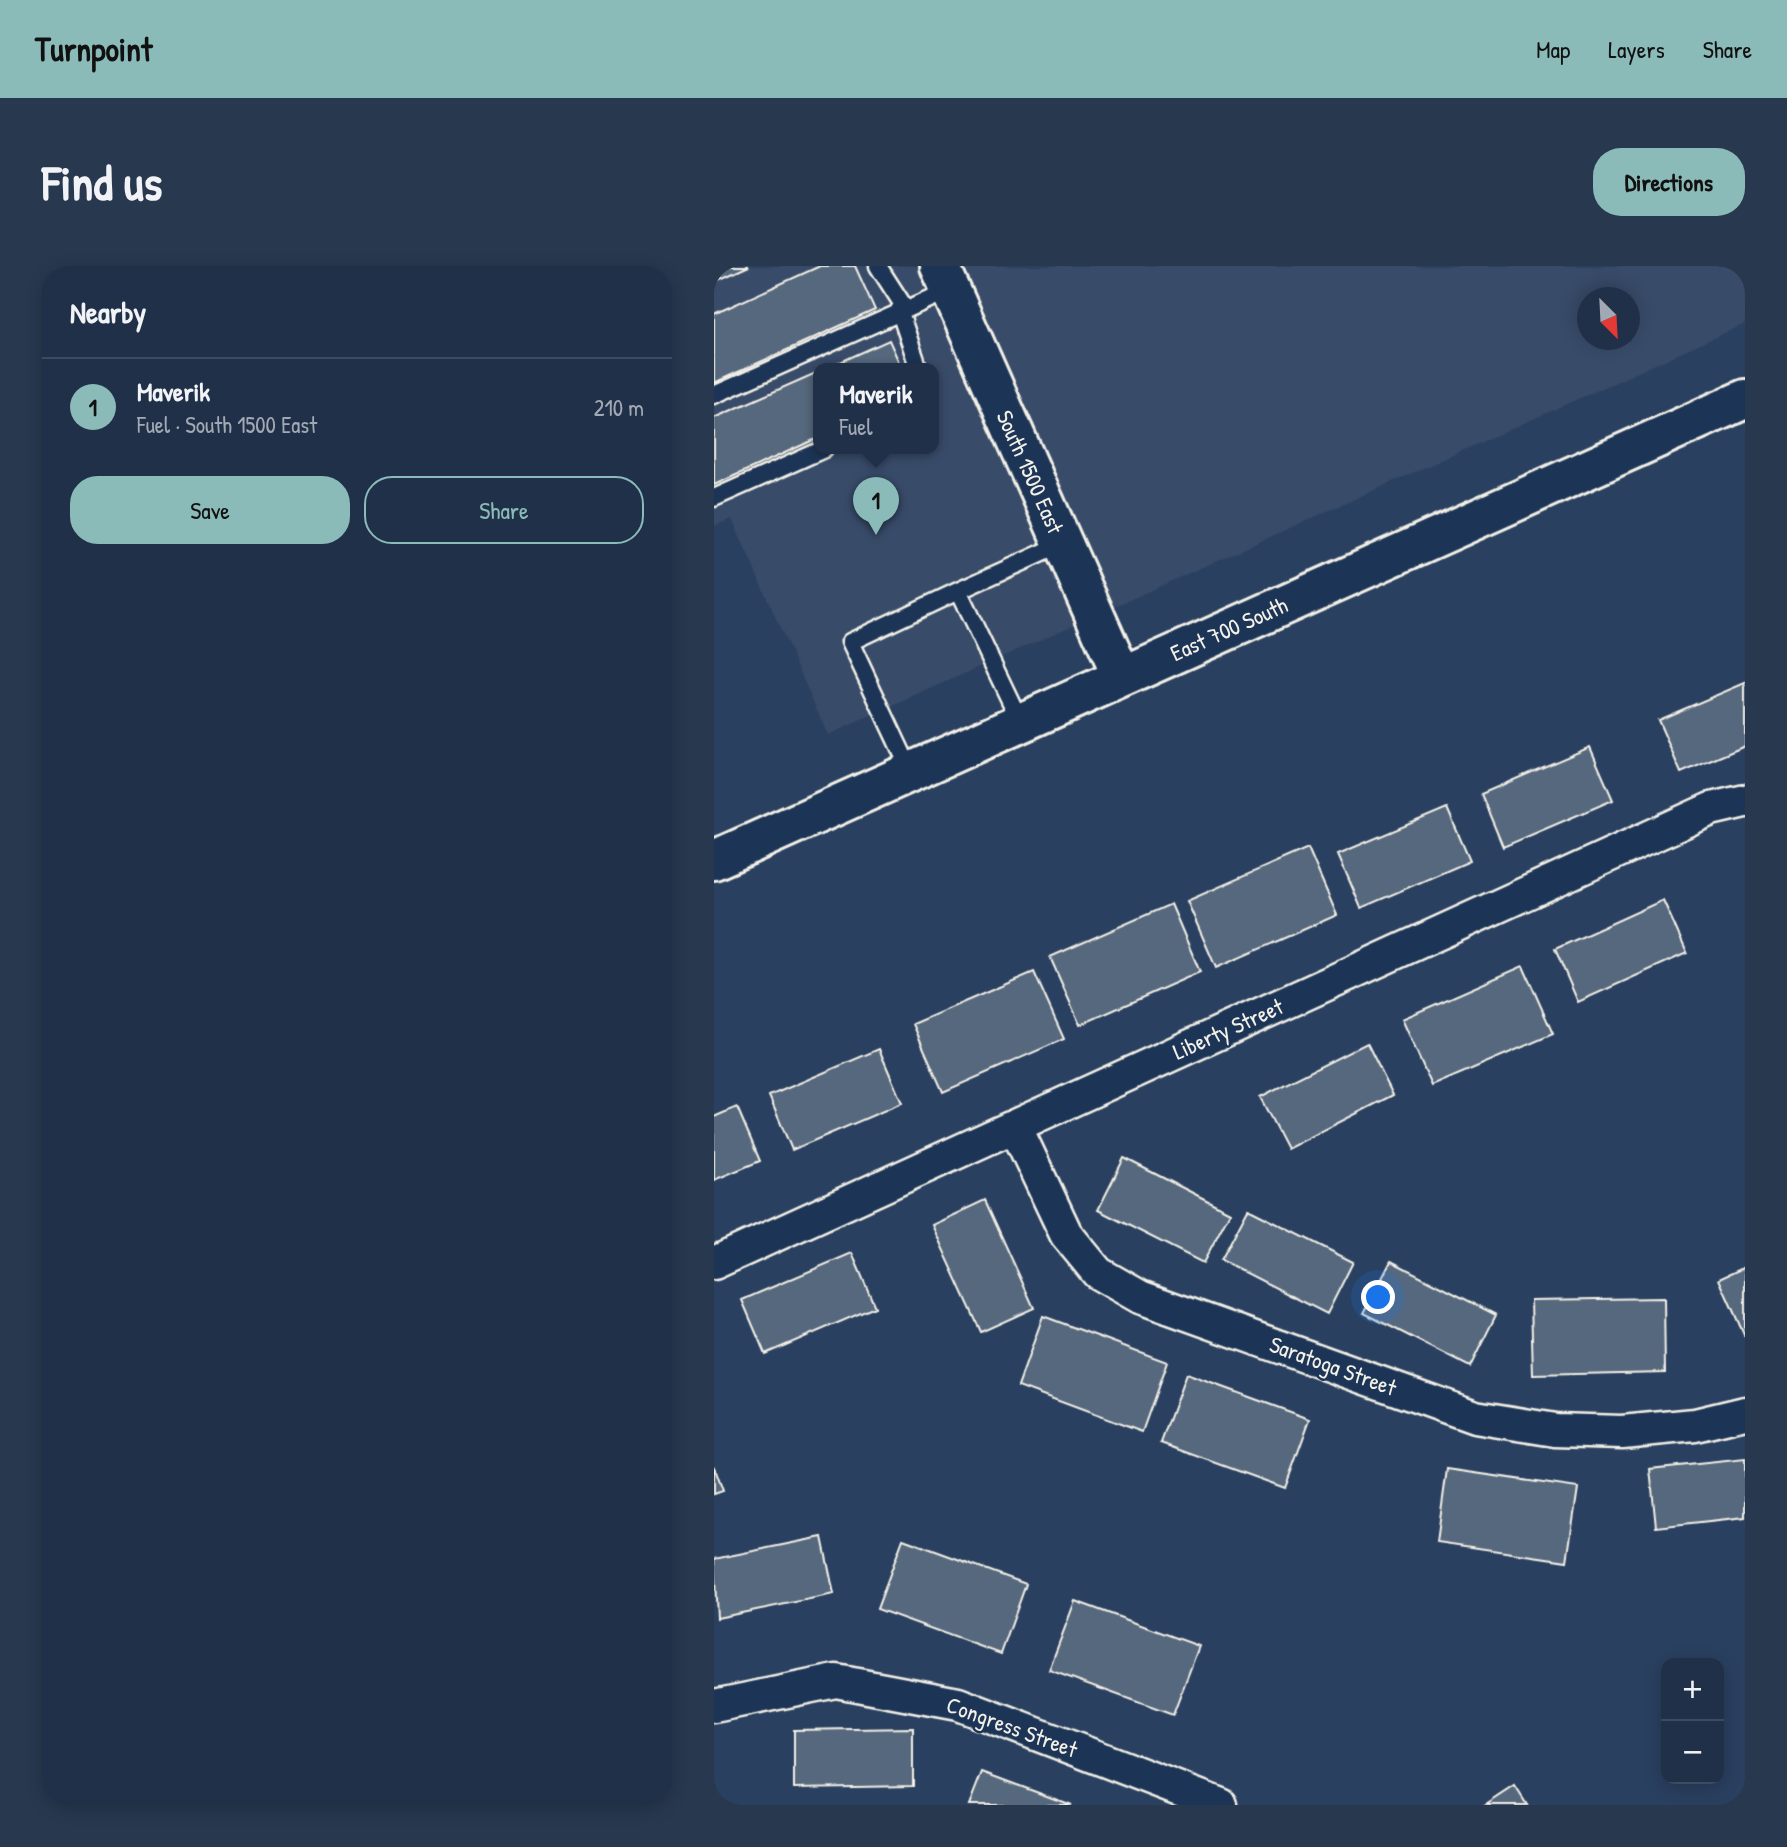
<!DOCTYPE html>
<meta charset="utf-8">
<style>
:root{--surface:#203048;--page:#28384f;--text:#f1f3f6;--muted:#a2a9b4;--line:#3d4b60;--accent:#8bbbb9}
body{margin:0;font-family:"Patrick Hand",sans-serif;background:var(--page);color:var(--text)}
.controls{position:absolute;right:21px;bottom:21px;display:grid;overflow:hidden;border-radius:14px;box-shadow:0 4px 18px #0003}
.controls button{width:63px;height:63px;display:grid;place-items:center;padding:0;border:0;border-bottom:2px solid var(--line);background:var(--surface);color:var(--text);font:35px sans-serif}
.compass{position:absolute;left:863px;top:21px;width:63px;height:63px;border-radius:50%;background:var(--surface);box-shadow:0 4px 18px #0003;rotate:156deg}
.you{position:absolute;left:665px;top:1032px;width:24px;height:24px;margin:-18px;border:5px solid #fff;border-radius:50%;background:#1a73e8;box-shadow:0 0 0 10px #1a73e833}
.badge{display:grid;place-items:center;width:46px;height:46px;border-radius:50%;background:var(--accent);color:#111;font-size:23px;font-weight:700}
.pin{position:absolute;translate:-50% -58px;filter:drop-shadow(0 2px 4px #0008)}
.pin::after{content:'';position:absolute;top:37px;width:24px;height:21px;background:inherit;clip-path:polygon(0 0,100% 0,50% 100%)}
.popup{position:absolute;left:99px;top:97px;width:126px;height:91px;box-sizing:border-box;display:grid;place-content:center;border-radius:14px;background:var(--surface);filter:drop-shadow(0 2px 5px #0005);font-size:23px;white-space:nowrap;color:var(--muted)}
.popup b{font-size:26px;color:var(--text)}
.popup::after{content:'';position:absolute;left:50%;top:100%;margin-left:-14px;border:14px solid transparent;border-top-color:var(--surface)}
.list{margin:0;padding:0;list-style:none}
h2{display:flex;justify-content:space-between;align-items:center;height:91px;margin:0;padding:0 28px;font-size:30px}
h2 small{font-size:23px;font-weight:400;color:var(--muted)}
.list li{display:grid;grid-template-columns:46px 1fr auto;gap:21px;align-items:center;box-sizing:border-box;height:98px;padding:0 28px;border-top:2px solid var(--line)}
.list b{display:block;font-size:26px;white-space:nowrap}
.list p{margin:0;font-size:23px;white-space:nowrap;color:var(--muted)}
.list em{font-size:23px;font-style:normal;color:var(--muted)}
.actions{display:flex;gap:14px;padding:21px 28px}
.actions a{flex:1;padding:16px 0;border:2px solid var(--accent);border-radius:28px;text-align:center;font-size:24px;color:var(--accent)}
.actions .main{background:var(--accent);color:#111}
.map{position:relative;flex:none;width:1031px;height:1539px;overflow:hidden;border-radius:28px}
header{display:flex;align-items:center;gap:42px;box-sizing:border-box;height:98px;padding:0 35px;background:var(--accent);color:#111}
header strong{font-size:33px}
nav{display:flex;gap:38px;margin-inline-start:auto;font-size:24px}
.intro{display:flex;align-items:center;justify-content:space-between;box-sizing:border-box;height:168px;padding:0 42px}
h1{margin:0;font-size:49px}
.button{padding:18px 32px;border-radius:28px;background:var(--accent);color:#111;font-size:24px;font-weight:700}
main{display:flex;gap:42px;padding:0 42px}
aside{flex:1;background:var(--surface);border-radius:28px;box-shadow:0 4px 18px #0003}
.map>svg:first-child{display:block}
</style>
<header>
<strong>Turnpoint</strong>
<nav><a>Map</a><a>Layers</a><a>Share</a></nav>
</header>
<div class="intro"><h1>Find us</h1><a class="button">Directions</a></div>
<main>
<aside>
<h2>Nearby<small></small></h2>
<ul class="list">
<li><span class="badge">1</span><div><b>Maverik</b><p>Fuel · South 1500 East</p></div><em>210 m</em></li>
</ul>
<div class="actions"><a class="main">Save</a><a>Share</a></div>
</aside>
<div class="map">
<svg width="1031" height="1539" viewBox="0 0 1031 1539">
<rect width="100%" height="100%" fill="#2a4060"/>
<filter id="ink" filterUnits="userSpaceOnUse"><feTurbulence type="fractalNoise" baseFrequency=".0143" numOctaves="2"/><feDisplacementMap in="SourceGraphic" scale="14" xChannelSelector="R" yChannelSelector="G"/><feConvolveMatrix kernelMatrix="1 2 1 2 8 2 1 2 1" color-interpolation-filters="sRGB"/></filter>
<g filter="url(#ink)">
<path fill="#374c69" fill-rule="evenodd" d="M0 0H1031V58L114 469 18 253 0 260ZM874 32H916V74H874ZM104 103H220V183H104Z"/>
<path fill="#56677d" stroke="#f4f1e8" stroke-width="2" d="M0 0H35L0 16Z
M106 0H141L161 44 0 117V48Z
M175 74 188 103H111Z
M104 106V172L0 219V152Z
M1031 417V480L967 507 944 454Z
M876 481 899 534 789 581 767 528Z
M733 542 756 595 647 642 624 588Z
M594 582 623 649 502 702 473 635Z
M949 634 973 687 864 736 841 683Z
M457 638 486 706 366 759 336 691Z
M809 700 839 768 718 820 688 753Z
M320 706 350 773 229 826 199 758Z
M653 777 679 829 573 883 546 831Z
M165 783 188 837 78 884 55 830Z
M23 841 46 895 0 914V851Z
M410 892 516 946 489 997 384 944Z
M271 934 320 1042 267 1066 218 959Z
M534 943 639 996 613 1048 507 994Z
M138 987 161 1041 51 1088 28 1034Z
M677 995 782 1049 756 1101 650 1047Z
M1031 1001V1071L1005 1013Z
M950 1032 951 1106 819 1109 817 1034Z
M329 1050 453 1096 428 1166 304 1120Z
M472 1108 596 1153 571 1222 447 1177Z
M1031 1193V1251L942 1261 936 1203Z
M0 1200 9 1225 0 1228Z
M733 1203 864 1222 853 1295 723 1276Z
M108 1271 120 1328 3 1352 0 1293Z
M189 1273 312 1318 287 1388 163 1343Z
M361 1335 485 1380 459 1449 335 1404Z
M199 1462V1520L80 1522V1464Z
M268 1506 357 1539H255Z
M801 1520 813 1539H772Z"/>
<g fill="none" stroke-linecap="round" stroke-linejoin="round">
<g stroke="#f4f1e8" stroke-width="21">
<path id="lane" d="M164 0 191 42
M185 44 205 103
M0 129 236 24
M0 232 110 183
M306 455 244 325 348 278
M197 506 136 376 244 325"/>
</g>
<g stroke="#f4f1e8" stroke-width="37">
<path id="street" d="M301 860 352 968 384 1007 426 1031 761 1151 841 1164 908 1166 981 1159 1031 1147
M0 997 997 543 1031 535
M0 1440 122 1415 244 1438 507 1539"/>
</g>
<g stroke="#f4f1e8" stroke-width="44">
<path id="secondary" d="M226 0 408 411"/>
</g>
<g stroke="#f4f1e8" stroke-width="44">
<path id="primary" d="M0 594 1031 133"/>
</g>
<use href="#lane" stroke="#1d3557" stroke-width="16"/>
<use href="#street" stroke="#1d3557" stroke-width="32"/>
<use href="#secondary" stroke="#1d3557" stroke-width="38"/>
<use href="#primary" stroke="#1d3557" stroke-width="38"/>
</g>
</g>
<g text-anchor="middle" stroke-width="5" stroke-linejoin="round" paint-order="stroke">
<g font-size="23" fill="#f4f1e8" stroke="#1d3557">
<text transform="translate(316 206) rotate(66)" y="8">South 1500 East</text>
<text transform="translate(515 363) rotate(-24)" y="8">East 700 South</text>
<text transform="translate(514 763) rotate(-24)" y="8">Liberty Street</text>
<text transform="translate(619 1100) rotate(20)" y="8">Saratoga Street</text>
<text transform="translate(298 1461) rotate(20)" y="8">Congress Street</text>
</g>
</g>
</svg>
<div class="controls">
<button>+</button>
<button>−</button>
</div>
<svg class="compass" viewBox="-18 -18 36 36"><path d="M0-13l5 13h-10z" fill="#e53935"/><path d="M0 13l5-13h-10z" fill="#a2a9b4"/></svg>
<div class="you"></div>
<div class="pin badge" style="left:162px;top:269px">1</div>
<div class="popup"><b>Maverik</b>Fuel</div>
</div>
</main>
